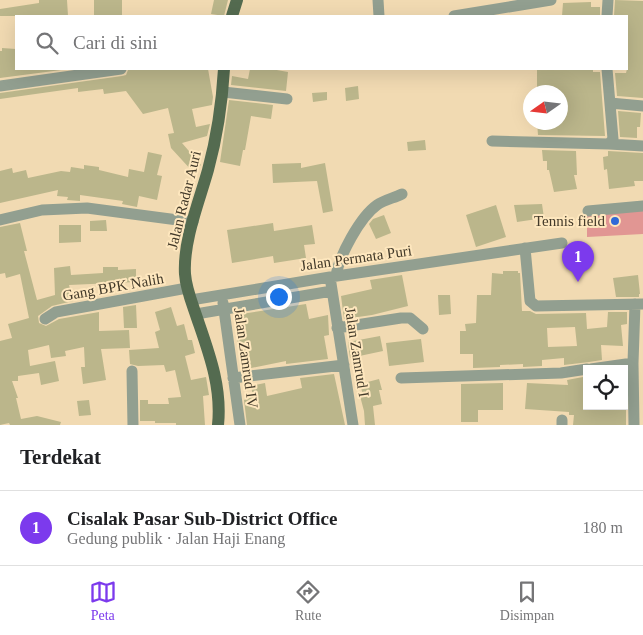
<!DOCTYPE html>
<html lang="id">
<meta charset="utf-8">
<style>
:root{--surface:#fff;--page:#f2f2f2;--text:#202124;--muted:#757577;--line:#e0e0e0;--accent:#7c3aed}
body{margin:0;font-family:Georgia,serif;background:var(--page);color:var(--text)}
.controls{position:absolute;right:15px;bottom:15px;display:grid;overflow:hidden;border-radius:0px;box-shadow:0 5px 20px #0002}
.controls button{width:45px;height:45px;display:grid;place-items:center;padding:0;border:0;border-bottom:1px solid var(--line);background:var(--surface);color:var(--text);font:25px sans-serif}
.compass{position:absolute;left:523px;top:85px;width:45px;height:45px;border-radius:50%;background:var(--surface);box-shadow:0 5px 20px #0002;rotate:256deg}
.you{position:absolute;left:278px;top:296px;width:18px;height:18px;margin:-12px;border:4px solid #fff;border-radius:50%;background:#1a73e8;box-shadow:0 0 0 8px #1a73e833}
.badge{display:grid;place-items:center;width:32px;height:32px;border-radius:50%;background:var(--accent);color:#fff;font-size:16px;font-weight:700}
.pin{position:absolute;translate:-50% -41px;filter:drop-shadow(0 1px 2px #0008)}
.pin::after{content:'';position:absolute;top:26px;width:18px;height:15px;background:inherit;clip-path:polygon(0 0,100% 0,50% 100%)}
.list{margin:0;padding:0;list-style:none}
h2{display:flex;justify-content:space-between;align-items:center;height:65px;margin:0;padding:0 20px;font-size:21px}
h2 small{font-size:16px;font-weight:400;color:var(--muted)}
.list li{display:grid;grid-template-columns:32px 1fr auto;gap:15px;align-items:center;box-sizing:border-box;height:75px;padding:0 20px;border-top:1px solid var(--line)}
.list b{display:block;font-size:19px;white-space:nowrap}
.list p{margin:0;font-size:16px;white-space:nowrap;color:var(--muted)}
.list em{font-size:16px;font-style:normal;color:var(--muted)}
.icon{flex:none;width:28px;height:28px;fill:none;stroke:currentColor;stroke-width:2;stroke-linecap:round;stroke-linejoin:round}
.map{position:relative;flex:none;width:643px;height:425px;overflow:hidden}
.search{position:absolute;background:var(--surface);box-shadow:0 5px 20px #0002;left:15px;right:15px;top:15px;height:55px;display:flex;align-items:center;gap:12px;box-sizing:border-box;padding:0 18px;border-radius:0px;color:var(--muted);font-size:19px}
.sheet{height:140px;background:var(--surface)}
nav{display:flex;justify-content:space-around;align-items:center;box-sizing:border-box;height:70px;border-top:1px solid var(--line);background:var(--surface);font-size:14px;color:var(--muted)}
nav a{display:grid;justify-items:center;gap:2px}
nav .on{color:var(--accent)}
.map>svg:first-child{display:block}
</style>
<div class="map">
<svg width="643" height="425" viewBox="0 0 643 425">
<rect width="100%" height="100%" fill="#f1dab2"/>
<path fill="#e19693" d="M587 208H643V234L587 237Z"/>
<path fill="#bbb68b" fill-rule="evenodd" d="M39 0H67L68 16H0V9L39 3Z
M94 0H122V16H94Z
M214 0H228L224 16 211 14Z
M615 0 643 1V98L617 96 615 73H626L627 69V16H614Z
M591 2V7H600V16H562L563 3Z
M2 48 16 49V69H69L0 78V51H2Z
M134 69H208L213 97 212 105 192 109 196 127 210 124 207 136 182 143 201 165 193 172 171 148 168 134 174 133 168 108 143 114 126 91 104 94 103 89 78 92V88L0 99V93L122 76 126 75 128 70Z
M250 69H271L288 72 286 91 231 85 232 76 248 79Z
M537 69H593V72H600L605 136 538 135 537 122H560V92H537Z
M358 86 359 99 346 101 345 88Z
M327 92V100L313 102 312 93Z
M229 100 273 105 271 119 251 116 245 150H243L240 166 220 162Z
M618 111 641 113 640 127H637V138L620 137Z
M425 140 426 150 408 151 407 142Z
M542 150 576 151 577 175H574L577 189 554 192 549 170H547V161H543Z
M608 151 643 153V181H634L635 186 609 189 607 169 604 170 603 157 608 156Z
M148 152 162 155 157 175 162 176 157 200 139 196 137 207 122 204 123 201 80 195V201L67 200 68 197 57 196 58 190 0 203V171L12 168 13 173 26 170 28 178 61 171 70 172 71 167 84 169V165L99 167V170L128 177 129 169 144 172Z
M301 163V168L325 163 333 211 323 213 317 181 273 183 272 164Z
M542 204 544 218 517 222 514 205Z
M496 205 506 237 476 247 466 215Z
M384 215 391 233 376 239 369 224 373 219Z
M106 220 107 231H90V221Z
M20 223 27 251H24L37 300 55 295 54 268 70 266 71 275 103 273V267H118V270L136 269V282L69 285 73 301 52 306 38 316 39 323 46 326 59 319 99 312V331L129 330 130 348 101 349 106 380 83 384 81 367H85L84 347 65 351 66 356 51 358 49 345 28 350 30 366 55 361 59 381 41 385 39 373 18 376V381H12L18 398H16L21 419 37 416 61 422 60 425H10L9 423 0 425V341L12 338 8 324 29 318 20 274 6 278 5 273 0 274V227Z
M273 223 274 231 312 225 315 244 304 245 306 258 274 263 273 256 232 263 227 230Z
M59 225H81V242L59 243Z
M503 271H518V273H520L522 311H530L536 314 586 313 587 329 607 327 608 312H627V324L621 325 623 346 601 345 602 360 589 362 564 365V358L542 360V366L523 367V364L500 365V367L473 368V354H460V331H466L465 324 476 323 477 295H491L492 273 503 274ZM575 327 577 346 548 347 547 328Z
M402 275 408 306 372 315 344 319 341 296 372 289 370 280Z
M638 275 640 294H639V297H616L613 278Z
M438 295H450L451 314 439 315Z
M306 304 309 319 328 315 329 335 324 336 328 359 286 364V361L246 369 242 347 239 348 236 335H239L235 315Z
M136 305 137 328H124L123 307Z
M171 307 177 326 184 324 188 340H192L195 353 185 356 191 380 206 377 209 395 203 396 205 425H176V423H155V421H140V400H148V404H169L168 398 181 397 175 370 166 372 164 365 138 366 130 364 129 350 159 348 155 332 160 330 155 312Z
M380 336 383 351 350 358 348 342Z
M421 339 424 362 389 366 386 343Z
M334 374 345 425H247L244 400 247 399 246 397 253 396 251 386 265 383 267 396 302 388 300 378Z
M583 377 584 387 587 386V406H624V396L626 395V425H573L574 415H569V412L525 409 527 383 568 385 567 380Z
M379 379 382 390H379L382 404 373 406 375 425H365L364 411 360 396 363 395 360 384Z
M503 383V410H478V422H461V384Z
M89 400 91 415 79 416 77 401Z"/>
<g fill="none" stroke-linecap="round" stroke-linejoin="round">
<path stroke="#929f90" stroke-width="11" d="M378 0 379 16
M454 16 551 0
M607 16 608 0
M0 86 121 69
M223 92 287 99
M610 103 643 106
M492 141 609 144 613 139 607 69
M609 144 643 146
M588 211 643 206
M0 220 42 210 87 208 193 222
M525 248 530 301 536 306 643 304
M336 276C339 256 360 217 377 205 384 200 394 198 402 194
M330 277 353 425
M191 300 330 277 562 243
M223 303 240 425
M196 314 332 291
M45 319 56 312 187 288
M337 328 401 318H410L423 329
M591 369 633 363
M132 371 133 425
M233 378 344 365
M401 378 561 373 587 369
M562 425V420
M634 425 633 363 635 304"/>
<path stroke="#546b50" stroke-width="12" d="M232 16 237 0
M218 425C222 387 209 353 197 318 192 303 186 289 185 274 183 241 199 202 208 170 217 137 222 103 224 69"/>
</g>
<circle fill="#2f69d7" stroke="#fee7be" stroke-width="2" cx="615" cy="221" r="5"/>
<g text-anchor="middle" stroke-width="4" stroke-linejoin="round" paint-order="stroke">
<g font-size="15" fill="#423929" stroke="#fee7be">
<text transform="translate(184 200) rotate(-76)" y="5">Jalan Radar Auri</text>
<text transform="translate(356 258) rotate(-8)" y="5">Jalan Permata Puri</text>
<text transform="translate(113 287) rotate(-10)" y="5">Gang BPK Nalih</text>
<text transform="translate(357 352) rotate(81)" y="5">Jalan Zamrud I</text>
<text transform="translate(246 358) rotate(82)" y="5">Jalan Zamrud IV</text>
</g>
<g font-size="15" fill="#423929" stroke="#fee7be" text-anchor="end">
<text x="605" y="226">Tennis field</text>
</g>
</g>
</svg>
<div class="controls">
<button><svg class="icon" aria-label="locate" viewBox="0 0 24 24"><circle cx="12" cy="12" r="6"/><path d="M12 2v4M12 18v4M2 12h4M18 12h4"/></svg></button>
</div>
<svg class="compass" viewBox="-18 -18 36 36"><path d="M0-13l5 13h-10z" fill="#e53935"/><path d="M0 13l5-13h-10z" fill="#757577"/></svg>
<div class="you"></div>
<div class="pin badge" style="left:578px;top:282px">1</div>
<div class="search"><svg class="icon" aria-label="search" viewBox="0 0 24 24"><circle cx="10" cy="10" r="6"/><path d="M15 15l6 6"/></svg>Cari di sini</div>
</div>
<section class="sheet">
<h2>Terdekat<small></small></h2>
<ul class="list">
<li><span class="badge">1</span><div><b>Cisalak Pasar Sub-District Office</b><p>Gedung publik · Jalan Haji Enang</p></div><em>180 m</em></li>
</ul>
</section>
<nav>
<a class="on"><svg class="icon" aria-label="map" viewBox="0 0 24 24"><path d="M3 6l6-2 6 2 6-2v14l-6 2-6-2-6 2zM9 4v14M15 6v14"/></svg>Peta</a>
<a><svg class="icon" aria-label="directions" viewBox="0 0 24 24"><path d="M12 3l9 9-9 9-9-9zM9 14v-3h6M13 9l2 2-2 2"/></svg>Rute</a>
<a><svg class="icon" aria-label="saved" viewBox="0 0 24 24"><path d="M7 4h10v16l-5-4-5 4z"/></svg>Disimpan</a>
</nav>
